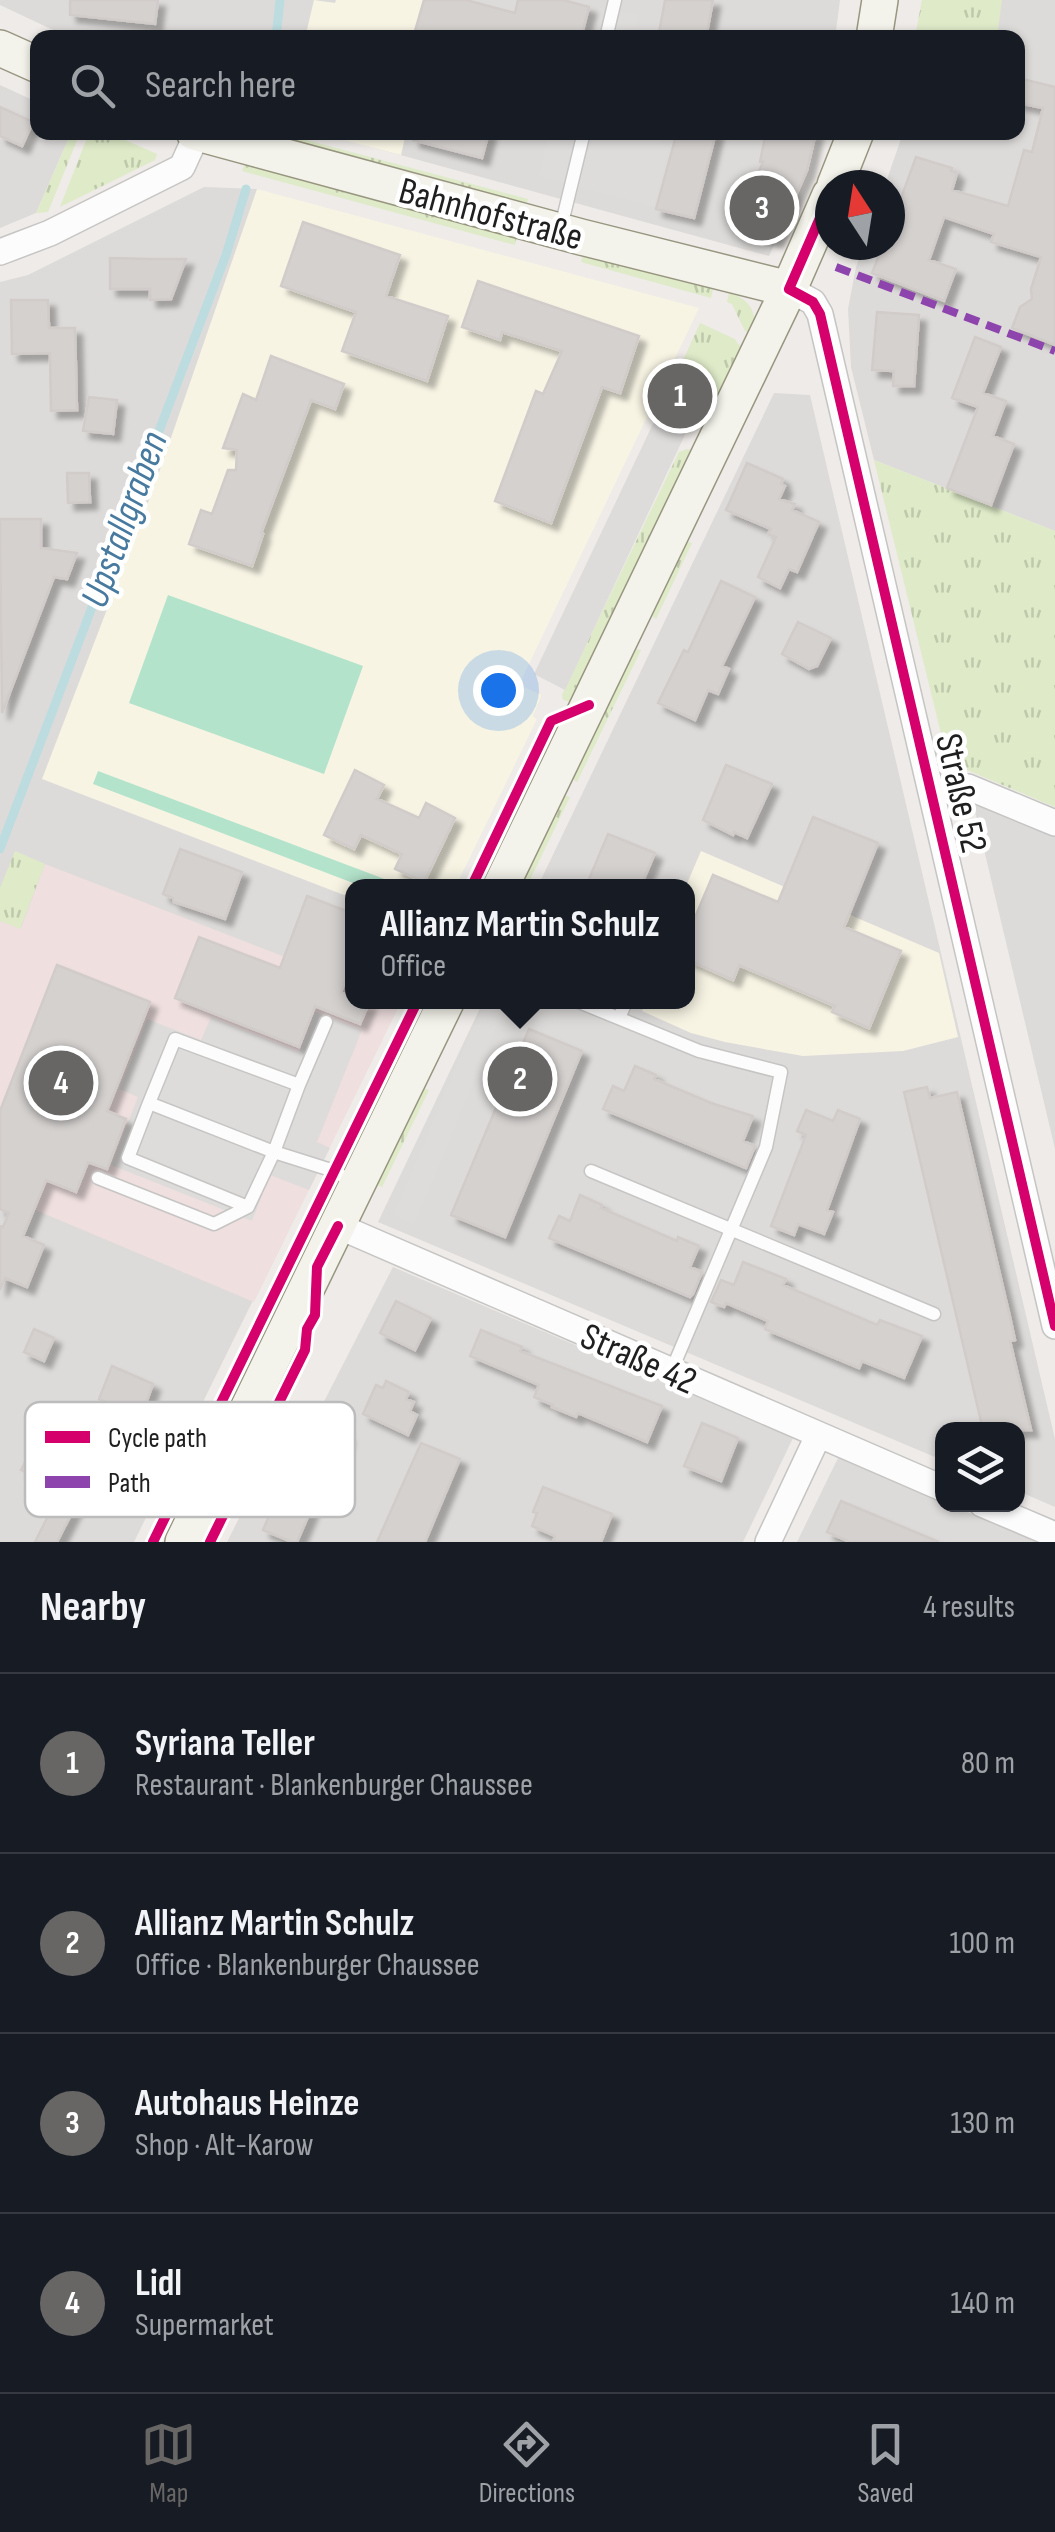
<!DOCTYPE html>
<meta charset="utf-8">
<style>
:root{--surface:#171b24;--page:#242831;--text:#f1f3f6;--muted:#9ea1a6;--line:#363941;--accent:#676665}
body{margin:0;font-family:"Sofia Sans Condensed",sans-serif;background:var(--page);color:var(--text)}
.controls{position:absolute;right:30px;bottom:30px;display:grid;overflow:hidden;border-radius:20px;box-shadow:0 2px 8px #0004}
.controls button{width:90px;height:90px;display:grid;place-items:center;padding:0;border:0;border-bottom:2px solid var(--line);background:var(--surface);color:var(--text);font:50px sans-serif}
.compass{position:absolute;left:815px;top:170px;width:90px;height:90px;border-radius:50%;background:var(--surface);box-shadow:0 2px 8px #0004;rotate:348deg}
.you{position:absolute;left:498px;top:690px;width:35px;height:35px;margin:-25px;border:8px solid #fff;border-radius:50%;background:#1a73e8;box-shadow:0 0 0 15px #1a73e833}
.badge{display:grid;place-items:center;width:65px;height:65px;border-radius:50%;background:var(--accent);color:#fff;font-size:32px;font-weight:700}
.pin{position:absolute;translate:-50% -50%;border:5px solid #fff;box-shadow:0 2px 10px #0006}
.popup{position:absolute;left:345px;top:879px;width:350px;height:130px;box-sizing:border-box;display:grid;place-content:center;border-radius:20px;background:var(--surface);filter:drop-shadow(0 2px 8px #0005);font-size:32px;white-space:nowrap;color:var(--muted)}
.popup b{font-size:38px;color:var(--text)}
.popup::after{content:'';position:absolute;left:50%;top:100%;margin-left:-20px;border:20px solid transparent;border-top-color:var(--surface)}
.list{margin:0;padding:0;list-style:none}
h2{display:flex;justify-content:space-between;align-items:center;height:130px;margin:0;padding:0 40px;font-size:42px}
h2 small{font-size:32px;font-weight:400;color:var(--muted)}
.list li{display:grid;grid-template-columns:65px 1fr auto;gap:30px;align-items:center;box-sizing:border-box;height:180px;padding:0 40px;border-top:2px solid var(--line)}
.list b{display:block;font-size:38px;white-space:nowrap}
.list p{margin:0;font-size:32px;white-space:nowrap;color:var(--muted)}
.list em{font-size:32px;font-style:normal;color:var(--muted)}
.icon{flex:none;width:55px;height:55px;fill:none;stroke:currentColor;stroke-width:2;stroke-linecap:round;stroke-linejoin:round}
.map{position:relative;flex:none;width:1055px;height:1542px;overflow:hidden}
.search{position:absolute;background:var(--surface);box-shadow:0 2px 8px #0004;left:30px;right:30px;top:30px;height:110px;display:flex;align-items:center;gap:25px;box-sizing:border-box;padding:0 35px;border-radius:20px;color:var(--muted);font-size:38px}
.sheet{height:850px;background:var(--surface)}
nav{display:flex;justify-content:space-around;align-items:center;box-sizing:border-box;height:140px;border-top:2px solid var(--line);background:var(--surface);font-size:28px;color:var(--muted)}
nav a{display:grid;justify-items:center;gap:5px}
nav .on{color:var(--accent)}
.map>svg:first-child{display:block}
</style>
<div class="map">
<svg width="1055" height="1542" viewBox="0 0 1055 1542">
<defs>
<pattern id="grass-tufts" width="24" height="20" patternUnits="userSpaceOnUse" patternTransform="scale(2.5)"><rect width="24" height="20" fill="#deeac8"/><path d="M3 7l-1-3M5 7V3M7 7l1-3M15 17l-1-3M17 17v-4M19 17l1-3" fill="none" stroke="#bec8ab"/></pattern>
<filter id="shadow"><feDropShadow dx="7" dy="7" stdDeviation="2.5" flood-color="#0004"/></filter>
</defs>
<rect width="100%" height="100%" fill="#eeebe8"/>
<path fill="#dddbd9" d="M0 0H840L835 38H70L0 5Z
M1001 0H1055V531L874 460 851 367 848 309 856 267 864 245H890V185H885L903 133H957L979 138 980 133 1018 132V38L995 37Z
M0 85 37 102 38 132 71 133 36 213 0 228Z
M320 133H814L807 171 769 256Z
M204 187 257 189 519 686 542 695 533 716 537 719 352 886V1002H400L134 1542H0V282L28 275Z
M774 393 810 395 1055 1439V1507L1018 1491V1430H942V1460L378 1222 483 1002H688V886H538Z
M972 799 1055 834V1149Z
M393 1267 793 1438 743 1542H227L292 1413 314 1421Z
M838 1458 942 1502V1504L950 1505 1039 1542H797Z"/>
<path fill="#efdfdf" d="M45 864 352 983V1002H401L254 1302 0 1195V921L21 928Z"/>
<path fill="#f7f4e4" d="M314 0 335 3 336 0H423L413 37 305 38Z
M317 133H406L401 155Z
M257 189 699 308 519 685 542 695 533 716 537 719 456 886H352V898L42 779 155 484Z
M701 851 939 953 958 1037 903 1051 803 1056 725 1042 691 1033 642 1011 647 1002H688L686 886Z"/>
<path fill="url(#grass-tufts)" d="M922 0H1002L997 37H915Z
M71 133H80L48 212 36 213Z
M89 133H109L157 154 155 160 60 207Z
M272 133H280L528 199 525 208 270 140Z
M245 163 517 236 515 245 242 171Z
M583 254 713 289 711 298 581 262Z
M729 293C751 299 758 314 753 335L745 331 732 304 727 302Z
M700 323 735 339 738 344 746 348 710 425 701 426 687 419 701 389 676 376Z
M687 449 691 450 693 459 575 703 563 700 562 695 679 452Z
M874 460 1055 531V807L948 762Z
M682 541 692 543 656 619 648 613Z
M631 648 641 650 577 782 569 776Z
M553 723 563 728 487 886H474Z
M560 794 570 797 527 886H516Z
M15 851 45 864 20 929 0 921V888Z
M391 1064 399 1068 358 1153 348 1151Z
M420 1087 429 1090 382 1187 373 1183Z
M323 1202 330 1209 285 1303 274 1297Z
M225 1398 234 1404 205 1465 196 1462Z"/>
<path fill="#b4e3cb" d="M168 595 363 666 324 774 129 703Z
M98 771 403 886H361L93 784Z"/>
<path fill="#dedcdb" d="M599 7 638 15 634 37 592 38Z
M549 133H663L660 144 669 146 654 206 539 176Z
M660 409 691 422 565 690 534 674Z
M484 1002H507L414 1224 394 1215Z
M315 1012 362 1030 317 1142 330 1148 309 1190 270 1175 252 1221 111 1165 138 1097 119 1089 147 1019 201 1040 211 1017 299 1052Z"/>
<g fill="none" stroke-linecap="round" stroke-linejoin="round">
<path stroke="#bcdce0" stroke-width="9" d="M276 38 280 0
M0 849 226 255 246 189"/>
</g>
<path fill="#d4d1cf" stroke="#d1ccc9" stroke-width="2.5" filter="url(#shadow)" d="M70 0H158L155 24 70 15Z
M424 0H466L515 13 518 0H563L589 7 581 38H413Z
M665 0H713L706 38H658Z
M1018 78 1055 87V345L1012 328 1020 307 1032 299 1031 289 1041 257 991 242 994 234 944 217 929 260 956 269 944 301 872 273 883 245H890V228L916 157 952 168 951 171 957 173 952 190 1008 206 1024 150 1032 152 1043 108 1018 103Z
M0 107 33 122 22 146 0 136Z
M414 132H489L482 158 413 140Z
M677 132H716L694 218 656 209Z
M766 132H816L807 170 776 241 735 227 763 162H760Z
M303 222 400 255 386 296 448 316 427 381 342 351 356 312 281 286Z
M110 258 150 259H186L171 299 150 300V289H110Z
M478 281 639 336 620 393 602 387 551 523 495 501 536 391 543 394 562 351 502 332 500 340 462 327Z
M11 300H48L49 328H75L77 410 51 411 50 353 12 354Z
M877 312 919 315 914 386H893L894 371 872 370Z
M975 337 1001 347 983 393 1006 401 993 436 1014 444 991 505 947 488 978 407 952 398Z
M271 356 344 384 335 409 311 400 261 533 263 534 252 566 189 544 201 510 212 514 228 470H236L237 450 223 448 243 394 256 400Z
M675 379 696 388 685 414 664 404Z
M89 397 117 400 113 434 83 431Z
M747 463 783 479 781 484 785 486 779 499 795 504 792 510 819 522 797 572 789 569 780 588 758 577 776 537 768 534 771 529 726 510Z
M67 473H89L90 502 68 503Z
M0 519H41V548L77 553 67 579 54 577 2 713Z
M721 581 755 597 722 666 729 669 718 694 708 690 695 720 658 703 684 650 688 652Z
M798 622 831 638 817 666 809 669 782 654Z
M726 765 772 784 747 838 734 832 733 835 703 820Z
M355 770 384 785 377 799 419 818 426 803 455 818 424 882 395 869 402 854 361 835 354 849 324 835Z
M813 817 878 843 844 927 901 951 869 1028 832 1012 835 1006 739 965 733 980 688 960V934L713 875 778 902Z
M608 834 655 853 641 886H586Z
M180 849 242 872 225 919 174 902 173 898 163 894Z
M307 896 352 913V963L341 992 352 997V1002L369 1003 360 1024 315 1006 299 1047 175 998 199 937 280 968Z
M57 965 150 1002 107 1111 126 1119 107 1169 88 1162 76 1192 46 1180 23 1236 44 1245 27 1287 5 1278 0 1290V1226L3 1227 9 1213 0 1209V1111Z
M529 1029 582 1051 505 1237 451 1215Z
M635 1066 656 1075 654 1079 711 1103 753 1116 743 1141 755 1146 746 1168 603 1109 613 1086 624 1091Z
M927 1087 930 1098 957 1092 1010 1317 1015 1340 1010 1341 1031 1430H983L904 1092Z
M806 1110 833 1121 838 1110 860 1119 827 1210 833 1212 824 1234 798 1224 794 1235 771 1226 806 1135 797 1131Z
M580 1195 602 1205 601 1208 677 1241 678 1237 699 1246 690 1267 702 1272 693 1294 690 1297 549 1238 559 1216 570 1221Z
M743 1262 786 1279 783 1285 877 1325 880 1320 922 1336 904 1378 862 1361 859 1368 765 1329 768 1321 726 1303 724 1307 711 1302 721 1280 734 1285Z
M396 1301 431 1318 415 1350 380 1333Z
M34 1329 54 1338 44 1361 24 1352Z
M481 1330 522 1347 520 1351 662 1406 647 1442 578 1413 576 1417 552 1407 553 1405 534 1397 539 1385 470 1356Z
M112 1366 153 1384 133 1439 104 1427 114 1406 99 1399Z
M386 1381 409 1392 406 1399 414 1402 410 1411 417 1415 408 1435 363 1414 376 1385 383 1388Z
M702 1423 738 1438 721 1481 684 1466Z
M318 1424 347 1436 328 1484 323 1482 297 1542H292L263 1530 277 1497 305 1509 290 1463 295 1453 306 1448Z
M40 1432 99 1460 57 1542H35L61 1490 21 1470Z
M421 1443 460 1459 425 1542H377Z
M543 1487 612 1514 601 1542H553L555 1536 532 1526 537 1513 533 1512Z
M841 1501 939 1542H850L827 1532Z"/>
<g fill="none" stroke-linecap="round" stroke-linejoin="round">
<g stroke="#c6c5c4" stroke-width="15">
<path id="service" d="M606 38 615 0
M561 227 584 132
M579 1002 699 1051 781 1072 766 1147 671 1372
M619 1018 626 1002
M299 1085 326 1022
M591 1171 934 1314
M98 1178 214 1224 248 1207 274 1152 299 1085 175 1039 149 1103
M248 1207 128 1158 149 1103 274 1152 331 1170 356 1183"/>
</g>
<g stroke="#c6c5c4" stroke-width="28">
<path id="minor" d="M0 252 50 233 182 167 197 134
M789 289 813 302 820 314 1055 1326
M932 793 968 787 1055 823
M338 1226 942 1488
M982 1504 1055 1535
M768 1542 818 1436"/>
</g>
<g stroke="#989680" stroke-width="38">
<path id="secondary" d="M874 38 880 0
M0 48 38 65
M194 132 581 237 789 289
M835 185 856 132
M501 886 789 289 830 195
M183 1542 446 1002"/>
</g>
<use href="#service" stroke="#fcfcfc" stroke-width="12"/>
<use href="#minor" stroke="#fcfcfc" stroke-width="25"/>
<use href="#secondary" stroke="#f3f3eb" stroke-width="35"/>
<path stroke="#8e44ad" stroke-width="8" stroke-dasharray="15 8" stroke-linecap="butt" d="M836 267 1055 351"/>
<g stroke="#fff" stroke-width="16">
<path id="cycleway" d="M830 195 789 289 813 302 820 314 1055 1326
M472 886 551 721 589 705
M153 1542 417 1002
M210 1542 305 1350 307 1329 315 1315 317 1267 338 1226"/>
</g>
<use href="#cycleway" stroke="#d6006c" stroke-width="10"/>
</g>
<g text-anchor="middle" stroke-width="9" stroke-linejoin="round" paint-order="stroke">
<g font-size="38" fill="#1f1f1f" stroke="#fff">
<text transform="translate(491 213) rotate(15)" y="13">Bahnhofstraße</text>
<text transform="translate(962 793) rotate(77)" y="13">Straße 52</text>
<text transform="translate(639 1358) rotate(24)" y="13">Straße 42</text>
</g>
<g font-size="40" font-style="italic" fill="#477a9e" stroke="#fff">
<text transform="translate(123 519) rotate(-70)" y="14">Upstallgraben</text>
</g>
</g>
<rect x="25" y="1402" width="330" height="115" rx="15" fill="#fff" stroke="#bcbcbc" stroke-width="2.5"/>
<rect x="45" y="1431" width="45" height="12" fill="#d6006c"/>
<rect x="45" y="1476" width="45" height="12" fill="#8e44ad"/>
<g font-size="28" fill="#1f1f1f">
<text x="108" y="1447">Cycle path</text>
<text x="108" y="1492">Path</text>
</g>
</svg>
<div class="controls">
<button><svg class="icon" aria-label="layers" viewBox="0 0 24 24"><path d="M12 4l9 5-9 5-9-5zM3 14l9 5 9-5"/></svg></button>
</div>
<svg class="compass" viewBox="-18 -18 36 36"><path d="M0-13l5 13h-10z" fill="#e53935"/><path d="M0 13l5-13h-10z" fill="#9ea1a6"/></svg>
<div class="you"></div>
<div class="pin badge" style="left:680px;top:396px">1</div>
<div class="pin badge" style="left:520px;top:1079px">2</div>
<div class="popup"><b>Allianz Martin Schulz</b>Office</div>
<div class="pin badge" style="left:762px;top:208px">3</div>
<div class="pin badge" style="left:61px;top:1083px">4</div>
<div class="search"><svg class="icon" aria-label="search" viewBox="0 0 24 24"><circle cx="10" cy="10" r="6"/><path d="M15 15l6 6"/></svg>Search here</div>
</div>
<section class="sheet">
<h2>Nearby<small>4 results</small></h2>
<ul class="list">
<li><span class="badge">1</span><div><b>Syriana Teller</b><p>Restaurant · Blankenburger Chaussee</p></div><em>80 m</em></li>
<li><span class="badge">2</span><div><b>Allianz Martin Schulz</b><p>Office · Blankenburger Chaussee</p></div><em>100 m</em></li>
<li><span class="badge">3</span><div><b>Autohaus Heinze</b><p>Shop · Alt-Karow</p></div><em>130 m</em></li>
<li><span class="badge">4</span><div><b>Lidl</b><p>Supermarket</p></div><em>140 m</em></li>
</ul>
</section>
<nav>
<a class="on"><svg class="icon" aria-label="map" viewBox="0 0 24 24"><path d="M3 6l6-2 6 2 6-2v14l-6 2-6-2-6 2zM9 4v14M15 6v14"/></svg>Map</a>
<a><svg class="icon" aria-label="directions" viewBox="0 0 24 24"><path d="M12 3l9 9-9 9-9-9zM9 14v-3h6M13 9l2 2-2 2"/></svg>Directions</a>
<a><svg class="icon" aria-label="saved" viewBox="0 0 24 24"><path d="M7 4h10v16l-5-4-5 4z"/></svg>Saved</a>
</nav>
